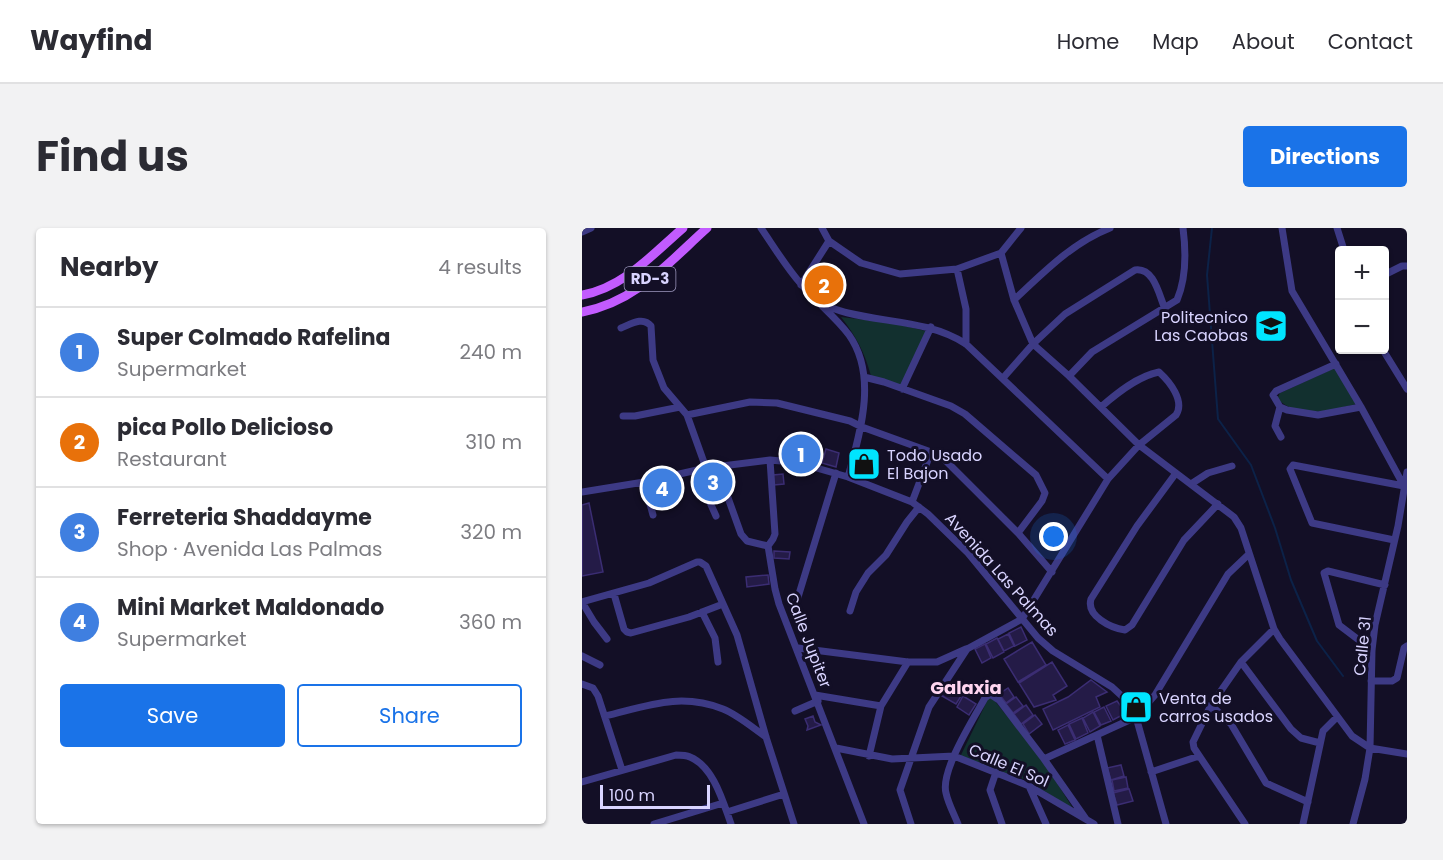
<!DOCTYPE html>
<meta charset="utf-8">
<style>
:root{--surface:#fff;--page:#f2f2f3;--text:#2b2b33;--muted:#7c7c81;--line:#e1e1e2;--accent:#1a73e8}
body{margin:0;font-family:Poppins,sans-serif;background:var(--page);color:var(--text)}
.controls{position:absolute;right:18px;top:18px;display:grid;overflow:hidden;border-radius:6px;box-shadow:0 2px 4px #0004}
.controls button{width:54px;height:54px;display:grid;place-items:center;padding:0;border:0;border-bottom:2px solid var(--line);background:var(--surface);color:var(--text);font:30px sans-serif}
.scale{position:absolute;left:18px;bottom:15px;width:110px;box-sizing:border-box;padding-left:6px;border:3px solid #d9d4ff;border-top:0;font-size:16px;line-height:21px;white-space:nowrap;color:#d9d4ff;-webkit-text-stroke:4px #130f26;paint-order:stroke}
.you{position:absolute;left:472px;top:309px;width:21px;height:21px;margin:-15px;border:4px solid #fff;border-radius:50%;background:#1a73e8;box-shadow:0 0 0 9px #1a73e833}
.badge{display:grid;place-items:center;width:39px;height:39px;border-radius:50%;background:var(--accent);color:#fff;font-size:20px;font-weight:700}
.pin{position:absolute;translate:-50% -50%;border:3px solid #fff;box-shadow:0 2px 6px #0006}
.list{margin:0;padding:0;list-style:none}
h2{display:flex;justify-content:space-between;align-items:center;height:78px;margin:0;padding:0 24px;font-size:26px}
h2 small{font-size:20px;font-weight:400;color:var(--muted)}
.list li{display:grid;grid-template-columns:39px 1fr auto;gap:18px;align-items:center;box-sizing:border-box;height:90px;padding:0 24px;border-top:2px solid var(--line)}
.list b{display:block;font-size:22px;white-space:nowrap}
.list p{margin:0;font-size:20px;white-space:nowrap;color:var(--muted)}
.list em{font-size:20px;font-style:normal;color:var(--muted)}
.actions{display:flex;gap:12px;padding:18px 24px}
.actions a{flex:1;padding:14px 0;border:2px solid var(--accent);border-radius:6px;text-align:center;font-size:21px;color:var(--accent)}
.actions .main{background:var(--accent);color:#fff}
.map{position:relative;flex:none;width:825px;height:596px;overflow:hidden;border-radius:6px}
header{display:flex;align-items:center;gap:36px;box-sizing:border-box;height:84px;padding:0 30px;background:var(--surface);border-bottom:2px solid var(--line)}
header strong{font-size:28px}
nav{display:flex;gap:33px;margin-inline-start:auto;font-size:21px}
.intro{display:flex;align-items:center;justify-content:space-between;box-sizing:border-box;height:144px;padding:0 36px}
h1{margin:0;font-size:42px}
.button{padding:15px 27px;border-radius:6px;background:var(--accent);color:#fff;font-size:21px;font-weight:700}
main{display:flex;gap:36px;padding:0 36px}
aside{flex:1;background:var(--surface);border-radius:6px;box-shadow:0 2px 4px #0004}
.map>svg:first-child{display:block}
</style>
<header>
<strong>Wayfind</strong>
<nav><a>Home</a><a>Map</a><a>About</a><a>Contact</a></nav>
</header>
<div class="intro"><h1>Find us</h1><a class="button">Directions</a></div>
<main>
<aside>
<h2>Nearby<small>4 results</small></h2>
<ul class="list">
<li><span class="badge" style="background:#3f7fe0">1</span><div><b>Super Colmado Rafelina</b><p>Supermarket</p></div><em>240 m</em></li>
<li><span class="badge" style="background:#e8710a">2</span><div><b>pica Pollo Delicioso</b><p>Restaurant</p></div><em>310 m</em></li>
<li><span class="badge" style="background:#3f7fe0">3</span><div><b>Ferreteria Shaddayme</b><p>Shop · Avenida Las Palmas</p></div><em>320 m</em></li>
<li><span class="badge" style="background:#3f7fe0">4</span><div><b>Mini Market Maldonado</b><p>Supermarket</p></div><em>360 m</em></li>
</ul>
<div class="actions"><a class="main">Save</a><a>Share</a></div>
</aside>
<div class="map">
<svg width="825" height="596" viewBox="0 0 825 596">
<rect width="100%" height="100%" fill="#130f26"/>
<path fill="#12302f" d="M259 89 310 95 344 103 319 159 289 148C283 125 274 108 259 89Z
M753 140 774 176C746 183 720 192 695 171L698 165Z
M408 467 461 533 492 582 447 553 378 529Z"/>
<g fill="none" stroke-linecap="round" stroke-linejoin="round">
<path stroke="#0c2248" stroke-width="2" d="M630 0 625 47 636 191 669 237 693 300 709 352 735 413 761 448"/>
</g>
<path fill="#241b47" stroke="#3b2d73" stroke-width="1.5" d="M240 51 248 55 244 62 236 58Z
M215 221 224 223 222 232 214 230Z
M244 221 257 225 254 239 240 235Z
M201 246 202 256 192 257 191 247Z
M84 257 86 267 74 269 72 260Z
M7 275 21 344 0 348V277Z
M192 323 208 324 207 331 192 330Z
M186 347 187 356 165 359 164 349Z
M439 399 445 412 433 418 427 405Z
M426 406 432 418 422 423 416 411Z
M415 410 422 424 411 430 404 416Z
M450 414 464 437 436 454 422 431Z
M403 416 409 430 400 435 393 421Z
M470 434 485 458 471 467 474 472 452 479 437 455Z
M509 452 525 464 514 469 518 479 471 502 461 481 486 469Z
M367 457 381 465 374 476 360 468Z
M426 460 432 469 424 475 417 466Z
M381 468 394 476 387 487 375 479Z
M434 469 441 478 431 485 424 476Z
M535 473 544 485 531 492 524 478Z
M444 477 451 487 439 496 432 486Z
M522 479 529 493 519 497 512 484Z
M511 484 518 498 508 504 501 490Z
M453 487 460 496 447 506 441 496Z
M231 488 233 494 239 497 225 502 226 498 223 491Z
M500 490 506 505 494 511 487 496Z
M486 497 493 512 483 516 476 502Z
M539 537 542 548 529 552 525 540Z
M544 549 546 560 532 563 530 552Z
M547 561 551 573 535 577 531 565Z"/>
<g fill="none" stroke-linecap="round" stroke-linejoin="round">
<path stroke="#3d3a85" stroke-width="7" d="M179 0C192 19 204 39 219 56 234 74 253 88 267 107 296 148 278 205 266 249
M240 0 247 13 279 35 318 46 375 41 419 25
M700 0 710 63 779 179 822 258
M755 0 762 22
M0 4 9 0
M419 25 432 72 451 116 487 148 557 217 652 289 659 300 692 401 698 411 770 508 788 520 825 526
M419 25 439 0
M375 41 384 81V116
M802 47 820 38H825
M219 57 247 13
M432 72C462 44 490 15 528 0
M239 76C248 79 257 83 266 85 307 95 348 93 384 116L526 251
M39 100C49 96 61 88 69 98L71 132 82 160 105 187 124 240
M801 122 825 161
M754 136 694 163 691 167 698 179 705 182 736 187 779 179
M487 148 510 124 595 72C604 51 604 23 601 0
M421 150 451 116 483 86 553 42C572 39 577 67 583 81
M320 161 349 99
M698 179 693 198 699 209
M105 187 168 174 195 175 268 193 280 199 349 224 363 232 436 305 460 273 463 265 454 247 383 186 369 178 302 154 282 149
M41 188H53L98 179
M188 232 193 306 191 311 186 318 193 361 197 376 282 596
M135 239 159 306 165 313 186 318
M122 240 125 248 122 261 134 288
M594 245 555 298 509 371C504 388 529 400 543 402L550 397 602 312 636 276
M62 254 71 287
M609 256 626 245 650 238
M0 264 62 254 124 240 188 232 210 234 231 239 266 249 330 274 346 286 386 325 456 410 471 423 530 459 543 471 554 489 584 596
M330 274 349 224
M436 305 470 344
M812 312 730 295 708 241 711 237 822 258
M32 366 42 401 45 404 49 405 107 389 141 376
M213 379 254 245
M268 383 274 364 286 345 304 327 325 294 337 279
M120 384 133 410 136 434
M25 411 12 394 0 374 67 355 115 334H118L124 338 155 407 184 509 212 596
M216 420 326 434H355L384 421
M790 422 757 397 742 345 746 343 803 357
M0 428 18 437
M659 434 709 501 719 510 738 515
M789 453H810L815 450 822 420 825 418
M0 456 11 460 16 468 40 542
M233 467 299 478
M629 477 649 496 684 555 726 574
M213 483 236 473
M23 488C65 478 98 464 141 481 156 487 171 500 184 509
M515 507 536 596
M254 520 310 531 372 528 447 558 512 596
M287 528 299 478 326 434
M462 531 554 489 573 467 646 346 667 326
M414 544 408 562 420 596
M569 544 617 528
M0 554 94 527C98 527 104 527 108 529 132 539 141 574 149 596
M447 558 464 596
M145 584 202 566
M72 596 141 575
M329 596 318 562 347 479 385 421 440 391 526 251 557 217 594 187C603 173 588 154 577 144 556 148 535 165 519 179
M376 596C372 586 366 575 364 565 358 543 392 490 403 470L408 466 417 472 462 531 504 591
M663 596 612 520 611 514 629 477 659 434 692 401
M721 596 741 503 755 489
M771 596 783 551 788 520 790 422 793 397 816 298 825 244"/>
<path stroke="#c25bff" stroke-width="9" d="M0 67C41 60 71 26 101 0
M0 84C54 74 86 35 125 0"/>
</g>
<defs>
<g id="university-square" transform="scale(1.725)"><rect x="-9" y="-9" width="18" height="18" rx="4" fill="#00e5ff" stroke="#130f26"/><path d="M0-5L7-2L0 1L-7-2ZM-4 1L0 2.5L4 1V4Q0 6-4 4Z" fill="#111"/></g>
<g id="shop-square" transform="scale(1.725)"><rect x="-9" y="-9" width="18" height="18" rx="4" fill="#00e5ff" stroke="#130f26"/><path d="M-5-2.5h2.3a2.7 3.5 0 0 1 5.4 0H5L5.5 6h-11ZM-1.5-2.5h3a1.5 2.3 0 0 0-3 0Z" fill="#111"/></g>
</defs>
<g fill-rule="evenodd">
<use href="#university-square" x="689" y="98"/>
<use href="#shop-square" x="282" y="236"/>
<use href="#shop-square" x="554" y="479"/>
</g>
<g text-anchor="middle" stroke-width="6" stroke-linejoin="round" paint-order="stroke">
<rect fill="#130f26" stroke="#9e99be" stroke-width="1.5" x="42.5" y="39" width="51" height="24" rx="4.5"/>
<g font-size="15" font-weight="bold" fill="#d9d4ff">
<text x="68" y="56">RD-3</text>
</g>
<g font-size="16" fill="#d9d4ff" stroke="#130f26" text-anchor="start">
<text x="666" y="95" text-anchor="end">Politecnico<tspan x="666" dy="18">Las Caobas</tspan></text>
<text x="305" y="233">Todo Usado<tspan x="305" dy="18">El Bajon</tspan></text>
<text x="577" y="476">Venta de<tspan x="577" dy="18">carros usados</tspan></text>
</g>
<g font-size="16" fill="#d9d4ff" stroke="#130f26">
<text transform="translate(420 346) rotate(48)" y="6">Avenida Las Palmas</text>
<text transform="translate(227 412) rotate(69)" y="6">Calle Jupiter</text>
<text transform="translate(780 418) rotate(-84)" y="6">Calle 31</text>
<text transform="translate(427 537) rotate(23)" y="6">Calle El Sol</text>
</g>
<g font-size="18" font-weight="bold" fill="#ffd6f0" stroke="#130f26">
<text x="384" y="466">Galaxia</text>
</g>
</g>
</svg>
<div class="controls">
<button>+</button>
<button>−</button>
</div>
<div class="scale">100 m</div>
<div class="you"></div>
<div class="pin badge" style="left:219px;top:226px;background:#3f7fe0">1</div>
<div class="pin badge" style="left:242px;top:57px;background:#e8710a">2</div>
<div class="pin badge" style="left:131px;top:254px;background:#3f7fe0">3</div>
<div class="pin badge" style="left:80px;top:260px;background:#3f7fe0">4</div>
</div>
</main>
